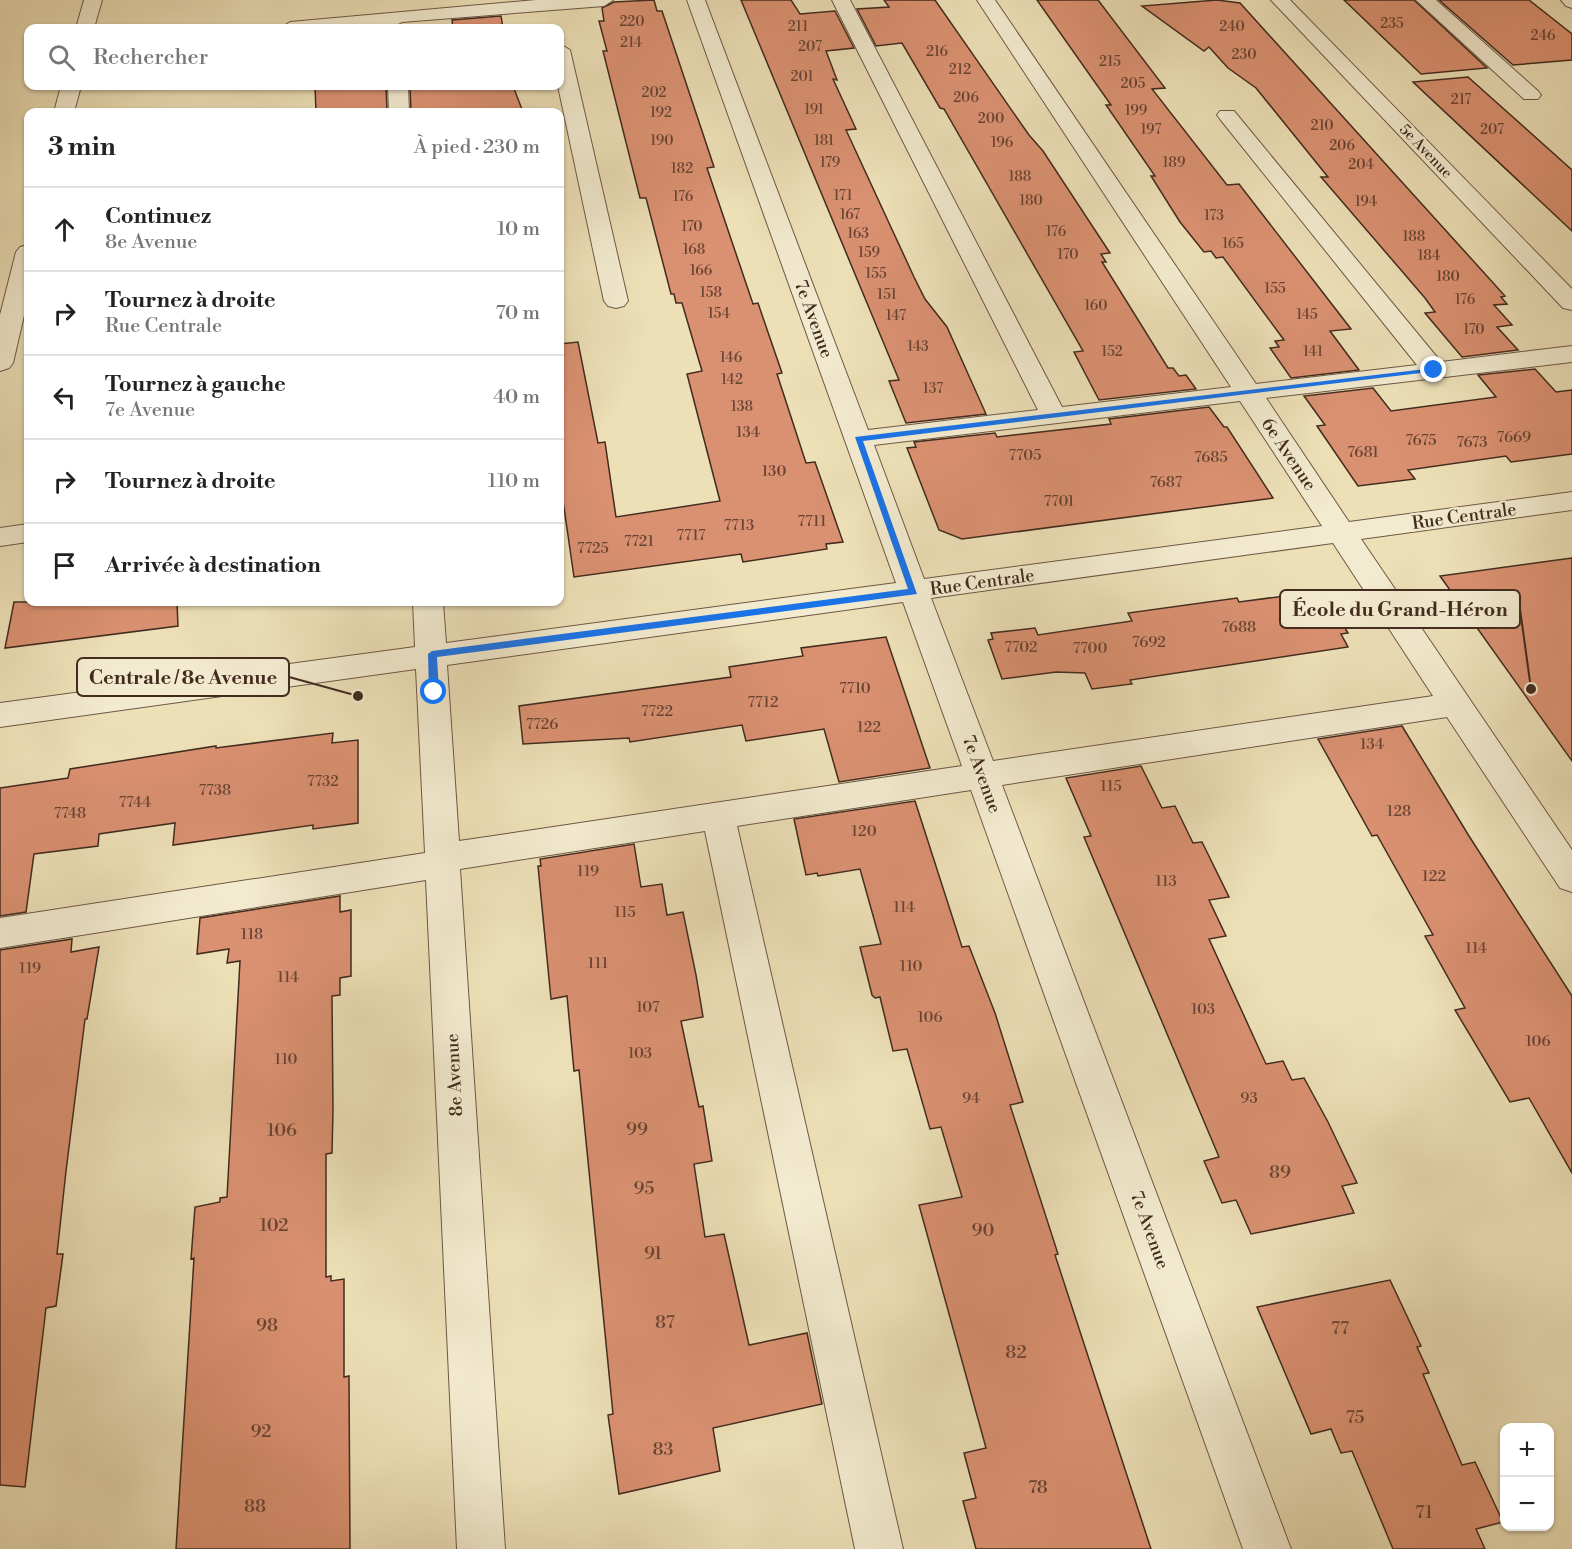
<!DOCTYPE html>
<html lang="fr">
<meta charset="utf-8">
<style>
:root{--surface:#fff;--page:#f6f6f6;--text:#222;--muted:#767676;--line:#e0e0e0}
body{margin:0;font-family:"Libre Bodoni",serif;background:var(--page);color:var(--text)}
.controls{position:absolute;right:18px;bottom:18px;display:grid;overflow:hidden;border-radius:12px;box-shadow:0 2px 4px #0004}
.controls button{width:54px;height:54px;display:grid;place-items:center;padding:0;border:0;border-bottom:2px solid var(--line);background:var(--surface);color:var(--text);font:30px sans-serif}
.stop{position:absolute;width:18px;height:18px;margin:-14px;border:4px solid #1a73e8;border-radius:50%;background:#fff}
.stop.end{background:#1a73e8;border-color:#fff;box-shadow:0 2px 6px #0008}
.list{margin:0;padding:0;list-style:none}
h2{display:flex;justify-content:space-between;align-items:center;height:78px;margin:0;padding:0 24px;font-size:26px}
h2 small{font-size:20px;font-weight:400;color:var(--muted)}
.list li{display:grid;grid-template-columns:39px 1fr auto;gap:18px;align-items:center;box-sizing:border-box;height:84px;padding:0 24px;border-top:2px solid var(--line)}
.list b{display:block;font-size:22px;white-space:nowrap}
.list p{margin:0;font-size:20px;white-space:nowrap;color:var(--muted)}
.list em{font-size:20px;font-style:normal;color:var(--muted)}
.icon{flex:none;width:33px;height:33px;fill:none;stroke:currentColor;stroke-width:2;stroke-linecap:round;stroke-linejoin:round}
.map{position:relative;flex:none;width:1572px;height:1549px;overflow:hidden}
.search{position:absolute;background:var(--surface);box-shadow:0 2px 4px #0004;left:24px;top:24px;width:540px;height:66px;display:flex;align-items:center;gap:15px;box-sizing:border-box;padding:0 21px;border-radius:12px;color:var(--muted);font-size:22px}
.panel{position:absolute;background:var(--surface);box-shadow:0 2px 4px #0004;left:24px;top:108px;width:540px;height:498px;border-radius:12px}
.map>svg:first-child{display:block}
</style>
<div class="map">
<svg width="1572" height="1549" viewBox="0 0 1572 1549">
<rect width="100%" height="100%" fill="#ede0b7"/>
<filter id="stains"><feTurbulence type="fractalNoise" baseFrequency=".00333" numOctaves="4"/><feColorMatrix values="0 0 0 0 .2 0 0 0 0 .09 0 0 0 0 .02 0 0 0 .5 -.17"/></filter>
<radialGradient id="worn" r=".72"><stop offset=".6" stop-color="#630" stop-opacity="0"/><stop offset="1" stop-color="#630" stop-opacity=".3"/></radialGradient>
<path fill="#da9171" stroke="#422b1f" stroke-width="1.5" d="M654 0 657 11H662L714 167 707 168 753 304 758 303 771 341 782 373 777 374 806 463 815 462 843 542 826 544 827 549 743 562 741 554 574 577 560 480V344L578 342 598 443 605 442 616 517 720 501 687 374 702 371 682 303H676L674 294H671L646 198H640L603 51H607L599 21H604L602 8 614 2Z
M741 0H791L800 14 835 11 854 48 826 51 837 80 833 79 856 129 846 130 914 277 925 299 947 327 986 414 906 423 889 381 899 380Z
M884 0H935L1029 135 1043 151 1110 253 1101 254 1106 262H1102L1168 368H1173L1179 376 1186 375 1196 389 1099 400 1074 352 1083 351 944 109 940 108 902 43 876 46 857 9 889 7Z
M1037 0H1098L1165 88 1152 89 1227 185 1239 184 1351 329 1330 331 1359 370 1291 378 1270 348 1279 347 1275 341 1284 340 1223 257 1216 258 1211 251 1204 252 1180 222 1151 176H1155L1106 105H1111Z
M1217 0 1240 3 1505 296 1501 297 1507 304 1494 305 1512 325 1497 327 1518 350 1462 357 1425 313 1435 312 1425 298 1321 177H1328L1256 88 1228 68 1209 47 1204 51 1142 6Z
M1344 0H1414L1487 68 1421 74Z
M1439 0H1529L1572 34V60L1513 65Z
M501 16 503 28H453L452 20Z
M1468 77 1572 170V231L1413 82Z
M315 86H386L387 112H316Z
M410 86H513L523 112H411Z
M1535 369 1556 392 1572 390V454L1511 462 1506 456 1408 470 1415 479 1358 486 1317 426 1325 425 1304 396 1373 388 1391 411 1496 397 1478 375Z
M1209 407 1224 427H1227L1273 498 962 539 939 530 907 448 916 447 914 442 995 433 997 437 1111 424 1109 419Z
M1572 558V761L1440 576Z
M1322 591 1348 633 1341 634 1348 647 1130 680 1132 684 1092 689 1085 673 1056 672 1002 679 988 640 993 639 991 633 1035 628 1038 635 1132 621 1128 613 1237 598 1239 602Z
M14 602H177L178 626 5 648Z
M886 637 930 768 839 782 824 729 746 741 742 725 630 742 629 738 523 744 519 706 731 677 729 667 803 656 801 648Z
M1402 726 1469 836 1572 996V1173L1529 1098 1510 1102 1455 1010 1465 1008 1425 936 1433 935 1377 835 1372 836 1318 739Z
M333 733 332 743 358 740V823L313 829V825L173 845 175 823 99 834 98 846 34 854 26 912 0 916V788L68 778 70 769 216 746V748Z
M1141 766 1162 808 1175 806 1193 843 1202 842 1229 897 1209 900 1226 936 1209 939 1266 1064 1283 1061 1292 1080 1304 1078 1328 1122 1357 1183 1342 1186 1354 1213 1251 1234 1236 1200 1222 1203 1204 1161 1219 1157 1084 837 1091 836 1066 778Z
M915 801 962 947 969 946 995 1013 1023 1102 1010 1105 1058 1254 1055 1255 1151 1549H976L963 1501 976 1498 964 1453 986 1448 919 1205 962 1197 941 1127 930 1129 907 1049 893 1051 880 997 875 998 872 995 860 947 881 944 860 869 818 876 817 873 806 875 794 819Z
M634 844 641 887 662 884 667 915 683 912 696 975 703 1017 681 1021 699 1107 703 1106 712 1161 694 1164 705 1237 724 1234 749 1345 807 1333 822 1404 713 1428 720 1471 619 1494 608 1415 613 1414 579 1070 574 1071 567 996 551 999 538 866H541L540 859Z
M340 896V912L351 910V976L340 978V995L332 996 333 1109 332 1153 326 1154V1277L331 1276V1281L344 1279V1377L349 1376 350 1549H176L194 1258 191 1259 195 1207 220 1202V1198L227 1197 240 961 227 963 229 949 197 954 200 918Z
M72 939 71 952 99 947 87 1019H85L66 1171 57 1254H63L56 1306 46 1308 25 1487 0 1485V950Z
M1390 1280 1421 1346 1417 1347 1429 1373 1423 1374 1462 1465 1475 1462 1503 1522 1476 1529 1485 1549H1393L1352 1451 1341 1453 1331 1429 1311 1434 1257 1307Z"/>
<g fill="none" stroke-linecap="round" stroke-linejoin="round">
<g stroke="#6d5845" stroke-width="2">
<path id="minor" d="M84 0H102L94 28H76Z
M536 0H613L604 6 402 22C389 32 300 30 281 28L290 22Z
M687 0H705L868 430 1038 410 832 0H850L1062 407 1231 387 977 0H995L1256 384 1417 365 1220 119 1217 115 1220 111H1234L1441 362 1572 346V362L1266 398 1349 522 1572 492V510L1361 539 1572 850V892L1560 888 1447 717 1002 785 1291 1549H1243L971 790 737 826 903 1549H855L705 831 460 869 505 1549H457L426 880 0 948V918L425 853 416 669 0 727V703L415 647 413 602H443L446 643 896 583ZM1240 401 1322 526 924 579 874 445ZM1333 543 1433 696 993 761 931 598ZM903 602 962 766 459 841 447 665Z
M1271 0H1290L1572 289V310L1563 308Z
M1416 0H1436L1538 91 1541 95 1538 99H1524Z
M1561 0H1572V8L1566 6Z
M560 44 570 50 628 301 624 306 616 308 608 306 604 301 558 86Z
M61 86H81L74 112H54Z
M388 86H408L409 112H389Z
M28 245V298L13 363 9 368 0 371V315L16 252 20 247Z
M28 524V542L0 546V528Z"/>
</g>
<use href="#minor" fill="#f3ebd0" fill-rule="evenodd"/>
</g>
<path fill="#1a73e8" d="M1434 368 1437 371 863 441 917 594 437 657 439 692 434 695 429 692 428 654 432 651 908 589 855 437Z"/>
<g text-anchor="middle" stroke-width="4.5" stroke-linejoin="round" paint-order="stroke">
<g font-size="14" fill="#684434">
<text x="632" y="26">220</text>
<text x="1392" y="28">235</text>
<text x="798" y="31">211</text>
<text x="1232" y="31">240</text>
<text x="1543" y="40">246</text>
<text x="631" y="47">214</text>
<text x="810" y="51">207</text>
<text x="937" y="56">216</text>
<text x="1244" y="59">230</text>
<text x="1110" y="66">215</text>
<text x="960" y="74">212</text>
<text x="802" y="81">201</text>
<text x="1133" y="88">205</text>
<text x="654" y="97">202</text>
<text x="966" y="102">206</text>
<text x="1461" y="104">217</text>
<text x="814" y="114">191</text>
<text x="1136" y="115">199</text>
<text x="661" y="117">192</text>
<text x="991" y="123">200</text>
<text x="1322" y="130">210</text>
<text x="1151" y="134">197</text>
<text x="1492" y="134">207</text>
<text x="662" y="145">190</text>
<text x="824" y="145">181</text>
<text x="1002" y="147">196</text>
<text x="1342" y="150">206</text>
<text x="830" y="167">179</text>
<text x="1174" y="167">189</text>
<text x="1361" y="169">204</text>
<text x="682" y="173">182</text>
<text x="1020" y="181">188</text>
<text x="843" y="200">171</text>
<text x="683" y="201">176</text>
<text x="1031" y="205">180</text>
<text x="1366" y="206">194</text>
<text x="850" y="219">167</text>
<text x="1214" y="220">173</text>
<text x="692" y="231">170</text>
<text x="1056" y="236">176</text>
<text x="858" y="238">163</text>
<text x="1414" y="241">188</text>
<text x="1233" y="248">165</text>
<text x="694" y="254">168</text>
<text x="869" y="257">159</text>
<text x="1068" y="259">170</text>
<text x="1429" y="260">184</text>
<text x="701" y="275">166</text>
<text x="876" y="278">155</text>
<text x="1448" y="281">180</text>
<text x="1275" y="293">155</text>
<text x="711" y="297">158</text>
<text x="887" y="299">151</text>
<text x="1465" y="304">176</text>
<text x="1096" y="310">160</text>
<text x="719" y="318">154</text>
<text x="1307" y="319">145</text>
<text x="896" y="320">147</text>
<text x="1474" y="334">170</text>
<text x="918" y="351">143</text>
<text x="1112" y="356">152</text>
<text x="1313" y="356">141</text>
<text x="731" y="362">146</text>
<text x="732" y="384">142</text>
<text x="933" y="393">137</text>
<text x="742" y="411">138</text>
</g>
<g font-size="15" fill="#422b1f" stroke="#f3ebd0">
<text transform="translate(1426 151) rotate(46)" y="5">5e Avenue</text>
</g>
<g font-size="15" fill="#684434">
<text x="748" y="437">134</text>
<text x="1514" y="442">7669</text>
<text x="1421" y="445">7675</text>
<text x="1472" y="447">7673</text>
<text x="1363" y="457">7681</text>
<text x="1025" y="460">7705</text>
<text x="1211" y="462">7685</text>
<text x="774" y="476">130</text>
<text x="1166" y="487">7687</text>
<text x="1059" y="506">7701</text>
<text x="812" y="526">7711</text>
<text x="739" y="530">7713</text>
<text x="691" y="540">7717</text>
<text x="639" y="546">7721</text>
<text x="593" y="553">7725</text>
<text x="1239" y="632">7688</text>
<text x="1149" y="647">7692</text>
<text x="1021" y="652">7702</text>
<text x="1090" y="653">7700</text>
<text x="855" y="693">7710</text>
<text x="763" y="707">7712</text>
<text x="657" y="716">7722</text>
<text x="542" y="729">7726</text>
<text x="869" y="732">122</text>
<text x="1372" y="749">134</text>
<text x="323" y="786">7732</text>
<text x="1111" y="791">115</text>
<text x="215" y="795">7738</text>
<text x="135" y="807">7744</text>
<text x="1399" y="816">128</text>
<text x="70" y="818">7748</text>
<text x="864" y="836">120</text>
<text x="588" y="876">119</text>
<text x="1434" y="881">122</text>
<text x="1166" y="886">113</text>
<text x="904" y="912">114</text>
<text x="625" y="917">115</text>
<text x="252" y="939">118</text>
<text x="1476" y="953">114</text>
<text x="598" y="968">111</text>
<text x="911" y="971">110</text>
<text x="30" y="973">119</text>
<text x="288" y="982">114</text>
<text x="648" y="1012">107</text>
<text x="1203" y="1014">103</text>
<text x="930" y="1022">106</text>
<text x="1538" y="1046">106</text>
<text x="640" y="1058">103</text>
<text x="286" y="1064">110</text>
<text x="971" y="1103">94</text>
<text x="1249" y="1103">93</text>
</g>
<g font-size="18" fill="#422b1f" stroke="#f3ebd0">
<text transform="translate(814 319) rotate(70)" y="6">7e Avenue</text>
<text transform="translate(1289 454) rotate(56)" y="6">6e Avenue</text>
<text transform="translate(1464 516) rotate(-8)" y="6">Rue Centrale</text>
<text transform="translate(982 582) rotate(-8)" y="6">Rue Centrale</text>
<text transform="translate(982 774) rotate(70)" y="6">7e Avenue</text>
<text transform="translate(454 1075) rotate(-93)" y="6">8e Avenue</text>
<text transform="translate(1150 1230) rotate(70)" y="6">7e Avenue</text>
</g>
<g font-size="18" fill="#684434">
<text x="637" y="1135">99</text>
<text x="282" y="1136">106</text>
<text x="1280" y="1178">89</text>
<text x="644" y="1194">95</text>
<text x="274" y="1231">102</text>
<text x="983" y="1236">90</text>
<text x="653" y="1259">91</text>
<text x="665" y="1328">87</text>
<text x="267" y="1331">98</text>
<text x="1340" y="1334">77</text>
<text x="1016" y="1358">82</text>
<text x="1355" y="1423">75</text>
<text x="261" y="1437">92</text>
<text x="663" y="1455">83</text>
<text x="1038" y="1493">78</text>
<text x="255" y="1512">88</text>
<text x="1424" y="1518">71</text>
</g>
</g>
<path fill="none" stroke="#422b1f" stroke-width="2" d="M1531 689L1520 609M358 696L289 677"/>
<g fill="#422b1f" stroke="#f3ebd0" stroke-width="2">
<circle cx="1531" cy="689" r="6"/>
<circle cx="358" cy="696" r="6"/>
</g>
<g fill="#f3ebd0" stroke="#422b1f" stroke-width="2">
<rect x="1280" y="590" width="240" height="38" rx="6"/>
<rect x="77" y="658" width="212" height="38" rx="6"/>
</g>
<g font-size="20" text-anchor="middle" font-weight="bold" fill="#422b1f">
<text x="1400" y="616">École du Grand-Héron</text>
<text x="183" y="684">Centrale / 8e Avenue</text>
</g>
<rect width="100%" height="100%" filter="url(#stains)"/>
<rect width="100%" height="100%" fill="url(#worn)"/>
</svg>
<div class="controls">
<button>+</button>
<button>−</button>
</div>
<div class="stop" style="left:434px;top:692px"></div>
<div class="stop end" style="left:1434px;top:370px"></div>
<div class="search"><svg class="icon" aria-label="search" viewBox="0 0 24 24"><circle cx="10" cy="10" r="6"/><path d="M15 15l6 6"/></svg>Rechercher</div>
<section class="panel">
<h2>3 min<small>À pied · 230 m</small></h2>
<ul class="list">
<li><svg class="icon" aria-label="ahead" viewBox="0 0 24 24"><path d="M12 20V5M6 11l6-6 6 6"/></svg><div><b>Continuez</b><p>8e Avenue</p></div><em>10 m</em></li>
<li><svg class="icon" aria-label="right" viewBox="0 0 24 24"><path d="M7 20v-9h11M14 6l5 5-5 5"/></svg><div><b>Tournez à droite</b><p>Rue Centrale</p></div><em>70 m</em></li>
<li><svg class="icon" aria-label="left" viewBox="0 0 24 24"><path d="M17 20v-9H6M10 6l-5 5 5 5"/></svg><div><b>Tournez à gauche</b><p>7e Avenue</p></div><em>40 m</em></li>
<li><svg class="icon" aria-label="right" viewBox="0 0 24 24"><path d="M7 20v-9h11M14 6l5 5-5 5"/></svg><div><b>Tournez à droite</b></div><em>110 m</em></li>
<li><svg class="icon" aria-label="arrive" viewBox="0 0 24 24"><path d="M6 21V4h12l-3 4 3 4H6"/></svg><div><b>Arrivée à destination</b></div></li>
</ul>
</section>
</div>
